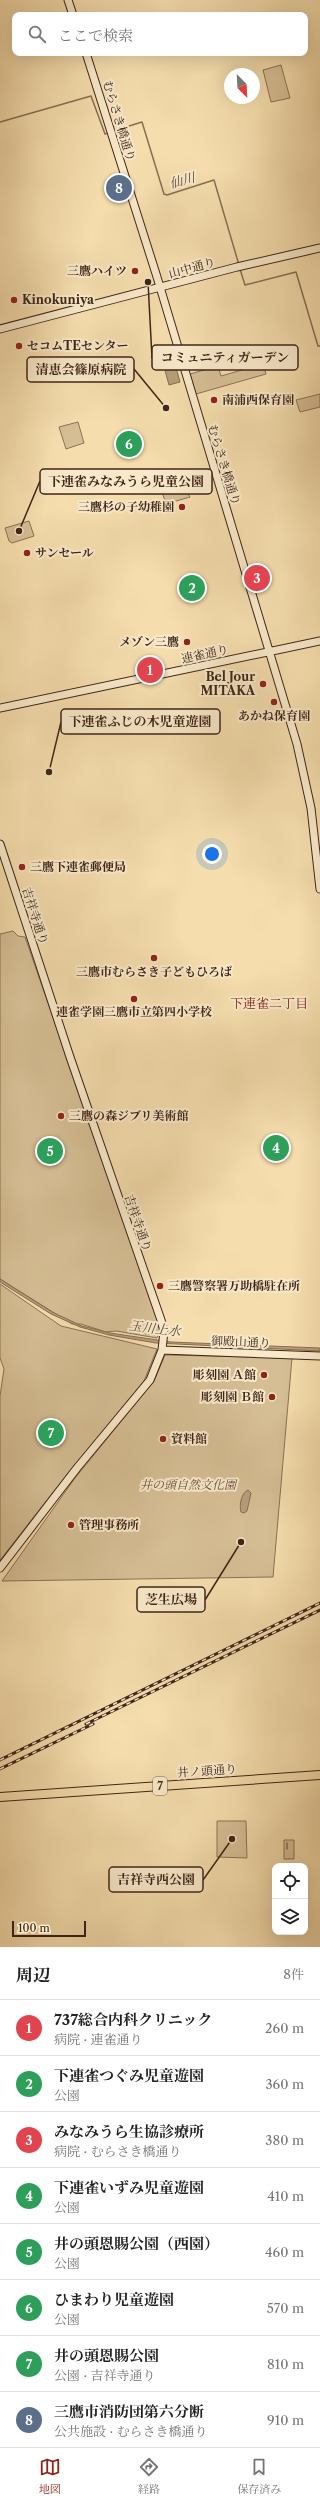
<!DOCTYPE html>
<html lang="ja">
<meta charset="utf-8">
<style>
:root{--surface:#fff;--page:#f2f2f2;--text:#222;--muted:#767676;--line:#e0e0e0;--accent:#8f2418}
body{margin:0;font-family:"Libre Caslon Text","Noto Serif JP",serif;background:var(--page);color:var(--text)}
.controls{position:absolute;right:12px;bottom:12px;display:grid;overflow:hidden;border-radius:8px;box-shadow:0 4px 16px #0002}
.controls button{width:36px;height:36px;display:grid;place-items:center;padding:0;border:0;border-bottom:1px solid var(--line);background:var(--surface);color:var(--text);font:20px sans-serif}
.compass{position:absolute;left:224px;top:68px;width:36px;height:36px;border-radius:50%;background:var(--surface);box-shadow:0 4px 16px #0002;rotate:156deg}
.scale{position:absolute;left:12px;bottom:10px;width:74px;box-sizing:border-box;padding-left:4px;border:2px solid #3f2519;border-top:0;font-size:11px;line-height:14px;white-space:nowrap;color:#3f2519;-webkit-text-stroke:3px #f8e9ca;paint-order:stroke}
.you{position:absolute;left:212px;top:854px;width:14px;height:14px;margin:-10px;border:3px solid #fff;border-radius:50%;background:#1a73e8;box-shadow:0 0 0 6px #1a73e833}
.badge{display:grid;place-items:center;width:26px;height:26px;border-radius:50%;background:var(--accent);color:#fff;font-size:13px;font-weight:700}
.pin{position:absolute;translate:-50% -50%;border:2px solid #fff;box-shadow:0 1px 4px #0006}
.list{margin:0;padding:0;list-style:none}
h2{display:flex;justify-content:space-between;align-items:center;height:52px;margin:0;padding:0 16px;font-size:17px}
h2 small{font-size:13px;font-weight:400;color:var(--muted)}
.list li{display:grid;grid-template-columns:26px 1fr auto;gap:12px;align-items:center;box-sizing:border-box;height:56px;padding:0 16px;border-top:1px solid var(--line)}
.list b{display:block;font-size:15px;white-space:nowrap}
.list p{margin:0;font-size:13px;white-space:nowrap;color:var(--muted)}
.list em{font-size:13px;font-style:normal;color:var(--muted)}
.icon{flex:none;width:22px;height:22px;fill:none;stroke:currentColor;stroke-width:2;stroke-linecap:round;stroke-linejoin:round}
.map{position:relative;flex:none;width:320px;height:1947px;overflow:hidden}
.search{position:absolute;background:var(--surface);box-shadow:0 4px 16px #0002;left:12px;right:12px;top:12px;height:44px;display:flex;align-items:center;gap:10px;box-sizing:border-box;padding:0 14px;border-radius:8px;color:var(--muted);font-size:15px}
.sheet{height:500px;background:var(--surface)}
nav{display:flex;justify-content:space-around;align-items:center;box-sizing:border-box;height:56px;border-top:1px solid var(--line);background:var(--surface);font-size:11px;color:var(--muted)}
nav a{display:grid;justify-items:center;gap:2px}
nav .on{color:var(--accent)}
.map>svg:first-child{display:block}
</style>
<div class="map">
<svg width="320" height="1947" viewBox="0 0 320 1947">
<rect width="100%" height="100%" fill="#f5ddad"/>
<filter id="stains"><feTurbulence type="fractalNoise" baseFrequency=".005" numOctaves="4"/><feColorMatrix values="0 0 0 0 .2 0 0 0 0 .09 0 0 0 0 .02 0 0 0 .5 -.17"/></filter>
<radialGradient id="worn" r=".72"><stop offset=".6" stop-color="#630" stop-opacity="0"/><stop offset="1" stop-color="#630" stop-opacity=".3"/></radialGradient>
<path fill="#d6be94" stroke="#8a7256" d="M281 65 290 98 271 102 263 70Z
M263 364 266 374 196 394 190 374 218 366 221 376Z
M320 394V407L300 412 296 400Z
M78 422 84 443 66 449 59 427Z
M176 474 190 497 166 504 158 480Z
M29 521 34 536 12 543 9 541 5 528Z
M13 931 18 936 25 937 160 1325 161 1330 157 1338 116 1331 106 1332 81 1324H72L0 1279V934Z
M0 1284 61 1326 157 1349 144 1381 69 1472 0 1560V1396L4 1369 0 1358Z
M165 1355 292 1358 273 1577 2 1581 75 1478 154 1381Z
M217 1821H246L247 1858 217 1857Z
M284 1840H294V1859H284Z"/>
<path fill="#b79e7b" stroke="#876e54" d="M174 360 180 382 169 385 163 363Z
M0 1279 52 1312 82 1326 110 1333 171 1342 320 1348V1351L156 1343 109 1335 80 1327 51 1314 0 1282Z
M248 1490 251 1493 247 1511 244 1513 241 1512C239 1506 241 1493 248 1490Z"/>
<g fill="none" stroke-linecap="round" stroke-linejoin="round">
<path stroke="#876e54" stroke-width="1.5" d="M0 122 91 96 105 134 108 133
M113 131 142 122 164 194 167 195 214 180 239 265
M240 269 245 285 296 272 318 346H320
M287 1849V1843"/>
<g stroke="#3f2519" stroke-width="9">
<path id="secondary" d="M68 0 73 15
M86 53 157 277 297 744 311 808 320 889
M0 329 237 267 320 248
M0 708 320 641
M0 844 70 1057 161 1320 164 1331 162 1350 150 1380 77 1468 0 1568
M162 1350 320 1356"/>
</g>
<g stroke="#3f2519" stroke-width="10">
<path id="primary" d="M0 1797 320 1775"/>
</g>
<use href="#secondary" stroke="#f8e9ca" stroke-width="7"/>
<use href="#primary" stroke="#f5ddad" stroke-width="8"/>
<g stroke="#3f2519" stroke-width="3">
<path id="rail" d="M86 1724 320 1610
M0 1760 320 1603
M0 1769 93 1724"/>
</g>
<use href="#rail" stroke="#f8e9ca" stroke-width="1.5" stroke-dasharray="4.5" stroke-linecap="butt"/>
</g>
<g fill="#8f2418" stroke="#f8e9ca" stroke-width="1.5">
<circle cx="135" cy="271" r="4"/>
<circle cx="14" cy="300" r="4"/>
<circle cx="19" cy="346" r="4"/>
<circle cx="214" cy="400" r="4"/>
<circle cx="182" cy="507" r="4"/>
<circle cx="27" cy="553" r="4"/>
<circle cx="187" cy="642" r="4"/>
<circle cx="263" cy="684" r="4"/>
<circle cx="274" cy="702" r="4"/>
<circle cx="22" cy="867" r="4"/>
<circle cx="154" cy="958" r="4"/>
<circle cx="134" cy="999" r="4"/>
<circle cx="61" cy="1116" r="4"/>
<circle cx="160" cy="1286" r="4"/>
<circle cx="264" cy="1375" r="4"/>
<circle cx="272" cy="1397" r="4"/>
<circle cx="163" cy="1439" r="4"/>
<circle cx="71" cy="1525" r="4"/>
</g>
<g text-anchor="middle" stroke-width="4" stroke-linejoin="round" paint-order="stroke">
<rect fill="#f8e9ca" stroke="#76604e" stroke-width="1" x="153" y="1777" width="14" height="18" rx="3"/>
<g font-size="11" font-weight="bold" fill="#3f2519">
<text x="160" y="1790">7</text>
</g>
<g font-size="12" fill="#3f2519" stroke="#f8e9ca">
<text transform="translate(119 121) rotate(73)" y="4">むらさき橋通り</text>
<text transform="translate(192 268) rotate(-15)" y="4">山中通り</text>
<text transform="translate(224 465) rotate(73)" y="4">むらさき橋通り</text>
<text transform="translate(205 654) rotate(-12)" y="4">連雀通り</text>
<text transform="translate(35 916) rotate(72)" y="4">吉祥寺通り</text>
<text transform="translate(138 1223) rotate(71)" y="4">吉祥寺通り</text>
<text transform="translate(241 1342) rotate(2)" y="4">御殿山通り</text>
<text transform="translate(207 1771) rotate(-4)" y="4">井ノ頭通り</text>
</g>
<g font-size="12" font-weight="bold" fill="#3f2519" stroke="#f8e9ca" text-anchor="start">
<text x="127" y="275" text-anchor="end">三鷹ハイツ</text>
<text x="22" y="304">Kinokuniya</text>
<text x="27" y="350">セコムTEセンター</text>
<text x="222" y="404">南浦西保育園</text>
<text x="174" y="511" text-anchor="end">三鷹杉の子幼稚園</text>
<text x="35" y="557">サンセール</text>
<text x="179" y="646" text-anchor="end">メゾン三鷹</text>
<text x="255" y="681" text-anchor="end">Bel Jour<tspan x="255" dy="14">MITAKA</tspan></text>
<text x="274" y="720" text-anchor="middle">あかね保育園</text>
<text x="30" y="871">三鷹下連雀郵便局</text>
<text x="154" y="976" text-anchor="middle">三鷹市むらさき子どもひろば</text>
<text x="134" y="1016" text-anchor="middle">連雀学園三鷹市立第四小学校</text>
<text x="69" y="1120">三鷹の森ジブリ美術館</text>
<text x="168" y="1290">三鷹警察署万助橋駐在所</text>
<text x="256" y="1379" text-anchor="end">彫刻園 Ａ館</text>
<text x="264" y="1401" text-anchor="end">彫刻園 Ｂ館</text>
<text x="171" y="1443">資料館</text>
<text x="79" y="1529">管理事務所</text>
</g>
<g font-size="12" font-style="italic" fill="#654b38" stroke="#f8e9ca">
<text x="188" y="1489">井の頭自然文化園</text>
</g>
<g font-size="13" font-style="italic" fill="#634936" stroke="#f8e9ca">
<text transform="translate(182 180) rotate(-15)" y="5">仙川</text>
<text transform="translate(155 1328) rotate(7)" y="5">玉川上水</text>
</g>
<g font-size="13" fill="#7a1f14" stroke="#f8e9ca">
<text x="269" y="1008">下連雀二丁目</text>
</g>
</g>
<path fill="none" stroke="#3f2519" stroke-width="1.5" d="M148 282L152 358M166 408L134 369M19 531L40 481M49 772L61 722M241 1542L205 1600M232 1839L203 1880"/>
<g fill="#3f2519" stroke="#f8e9ca" stroke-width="1.5">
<circle cx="148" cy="282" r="4"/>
<circle cx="166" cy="408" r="4"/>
<circle cx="19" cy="531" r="4"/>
<circle cx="49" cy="772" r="4"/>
<circle cx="241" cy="1542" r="4"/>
<circle cx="232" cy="1839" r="4"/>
</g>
<g fill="#f8e9ca" stroke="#3f2519" stroke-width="1.5">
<rect x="152" y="345" width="146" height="25" rx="4"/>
<rect x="27" y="357" width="107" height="25" rx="4"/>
<rect x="40" y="469" width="172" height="25" rx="4"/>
<rect x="61" y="709" width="159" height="25" rx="4"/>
<rect x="137" y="1587" width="68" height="25" rx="4"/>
<rect x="109" y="1867" width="94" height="25" rx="4"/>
</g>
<g font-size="13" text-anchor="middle" font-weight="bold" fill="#3f2519">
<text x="225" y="362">コミュニティガーデン</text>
<text x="81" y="374">清恵会篠原病院</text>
<text x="126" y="486">下連雀みなみうら児童公園</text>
<text x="140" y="726">下連雀ふじの木児童遊園</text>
<text x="171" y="1604">芝生広場</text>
<text x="156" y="1884">吉祥寺西公園</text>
</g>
<rect width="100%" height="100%" filter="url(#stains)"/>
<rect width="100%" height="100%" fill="url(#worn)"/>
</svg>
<div class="controls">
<button><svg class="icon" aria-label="locate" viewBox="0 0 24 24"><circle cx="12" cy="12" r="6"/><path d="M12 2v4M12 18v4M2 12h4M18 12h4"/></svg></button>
<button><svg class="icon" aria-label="layers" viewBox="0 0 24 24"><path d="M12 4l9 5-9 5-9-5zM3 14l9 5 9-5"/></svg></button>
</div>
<svg class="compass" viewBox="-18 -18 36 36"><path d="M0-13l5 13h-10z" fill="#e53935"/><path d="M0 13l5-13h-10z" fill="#767676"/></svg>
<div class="scale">100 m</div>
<div class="you"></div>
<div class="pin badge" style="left:150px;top:670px;background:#e0444e">1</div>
<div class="pin badge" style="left:192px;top:588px;background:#2e9e5b">2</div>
<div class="pin badge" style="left:257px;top:578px;background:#e0444e">3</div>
<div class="pin badge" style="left:276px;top:1148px;background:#2e9e5b">4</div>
<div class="pin badge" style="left:50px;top:1151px;background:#2e9e5b">5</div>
<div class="pin badge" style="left:129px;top:444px;background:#2e9e5b">6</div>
<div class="pin badge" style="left:51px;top:1433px;background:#2e9e5b">7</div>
<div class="pin badge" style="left:119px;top:188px;background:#5c6f8a">8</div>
<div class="search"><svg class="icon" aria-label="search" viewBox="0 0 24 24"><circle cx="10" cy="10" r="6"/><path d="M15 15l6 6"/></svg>ここで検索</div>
</div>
<section class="sheet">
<h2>周辺<small>8件</small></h2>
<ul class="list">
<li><span class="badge" style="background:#e0444e">1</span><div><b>737総合内科クリニック</b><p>病院 · 連雀通り</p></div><em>260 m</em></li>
<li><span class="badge" style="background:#2e9e5b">2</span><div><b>下連雀つぐみ児童遊園</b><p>公園</p></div><em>360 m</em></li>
<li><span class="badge" style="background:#e0444e">3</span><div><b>みなみうら生協診療所</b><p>病院 · むらさき橋通り</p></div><em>380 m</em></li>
<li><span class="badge" style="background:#2e9e5b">4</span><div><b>下連雀いずみ児童遊園</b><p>公園</p></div><em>410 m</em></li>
<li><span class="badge" style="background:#2e9e5b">5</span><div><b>井の頭恩賜公園（西園）</b><p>公園</p></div><em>460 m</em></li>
<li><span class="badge" style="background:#2e9e5b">6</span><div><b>ひまわり児童遊園</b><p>公園</p></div><em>570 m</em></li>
<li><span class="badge" style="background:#2e9e5b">7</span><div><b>井の頭恩賜公園</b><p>公園 · 吉祥寺通り</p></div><em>810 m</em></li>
<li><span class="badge" style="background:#5c6f8a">8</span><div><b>三鷹市消防団第六分断</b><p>公共施設 · むらさき橋通り</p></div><em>910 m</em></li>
</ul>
</section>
<nav>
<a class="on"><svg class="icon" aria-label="map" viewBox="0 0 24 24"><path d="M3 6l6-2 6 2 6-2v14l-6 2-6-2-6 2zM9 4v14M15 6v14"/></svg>地図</a>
<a><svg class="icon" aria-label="directions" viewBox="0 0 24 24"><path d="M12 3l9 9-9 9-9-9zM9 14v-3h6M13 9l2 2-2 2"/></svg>経路</a>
<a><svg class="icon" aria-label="saved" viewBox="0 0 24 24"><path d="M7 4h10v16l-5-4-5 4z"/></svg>保存済み</a>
</nav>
